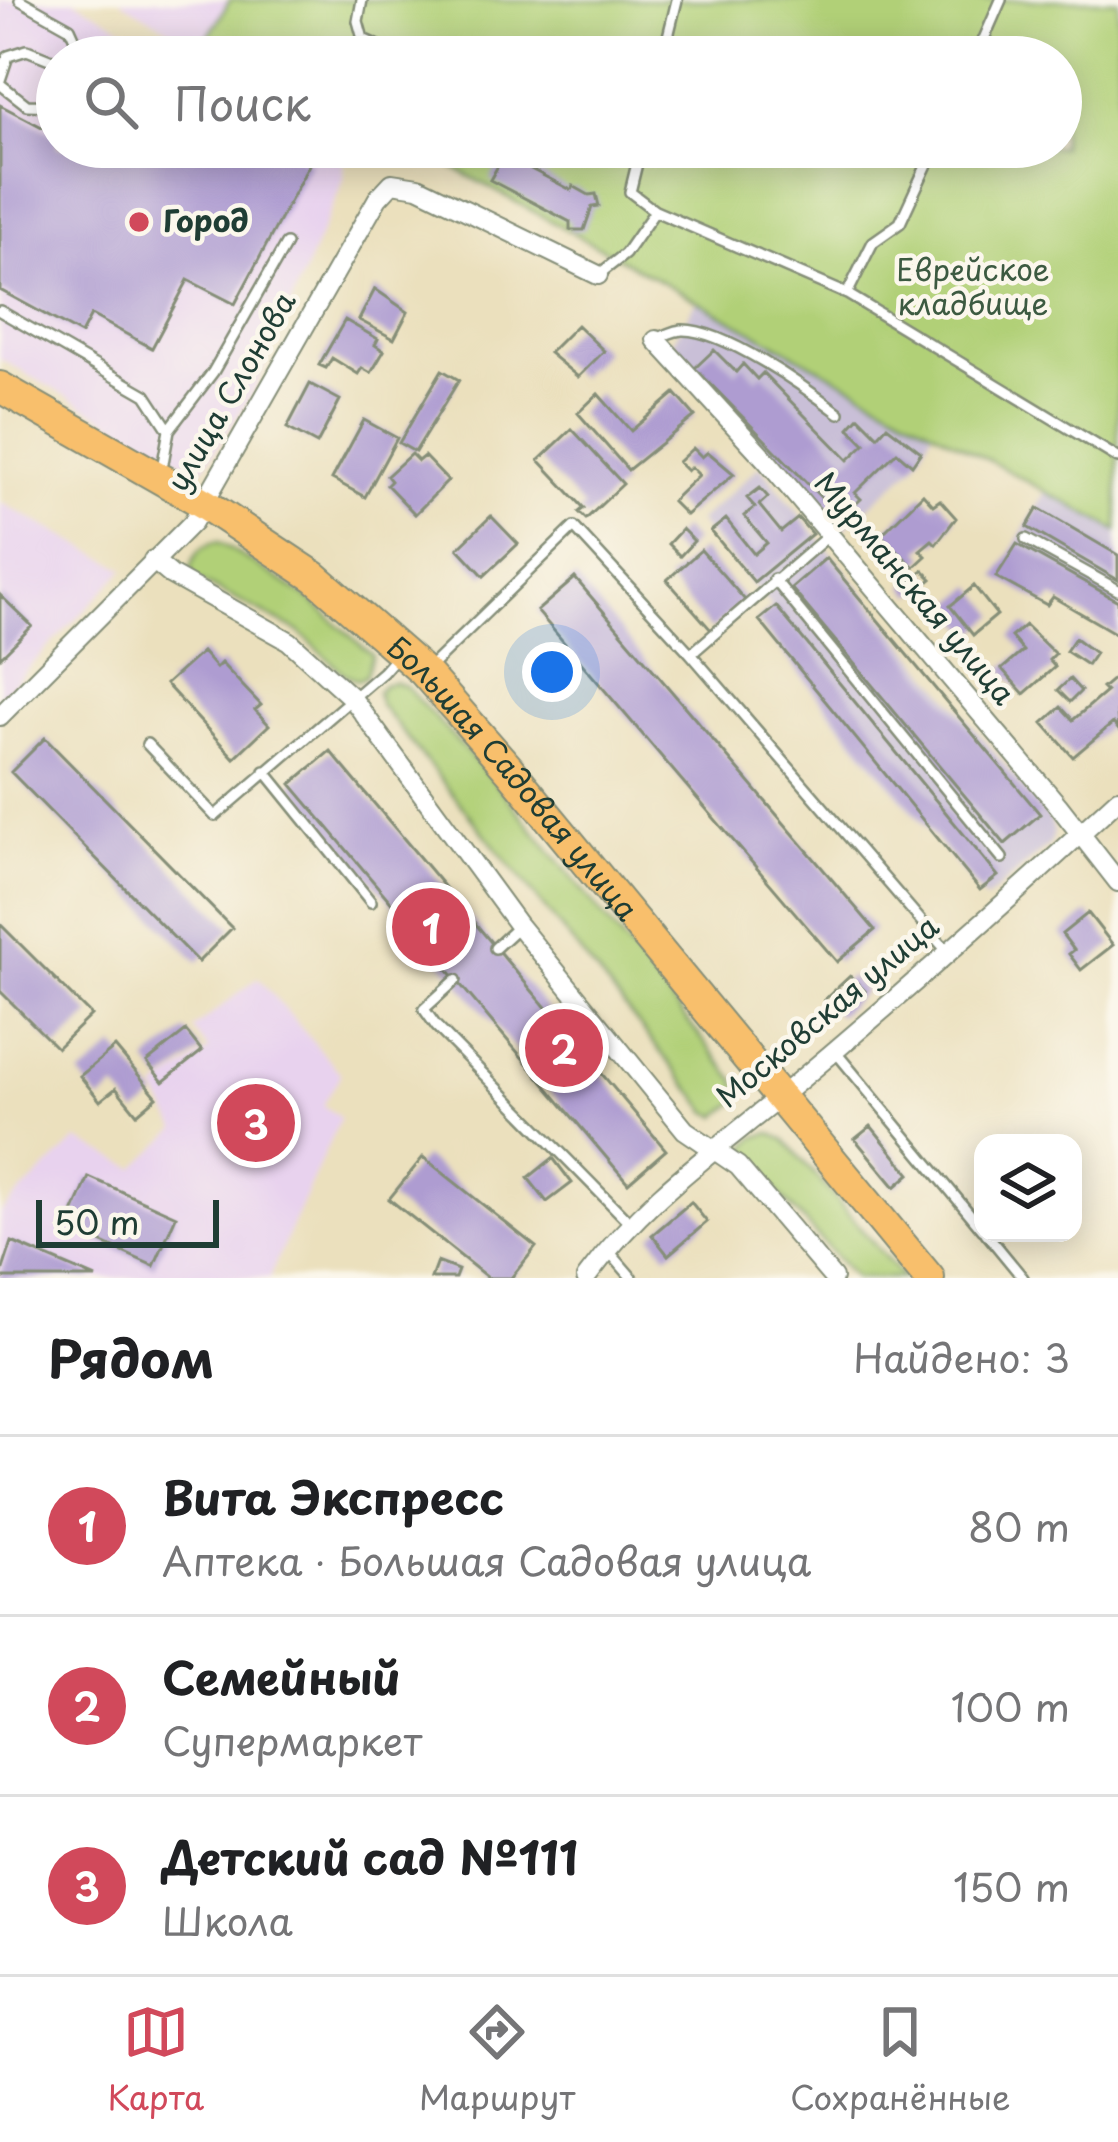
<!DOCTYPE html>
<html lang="ru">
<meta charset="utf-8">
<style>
:root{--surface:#fff;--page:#f2f2f2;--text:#202124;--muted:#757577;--line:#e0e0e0;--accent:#d1495b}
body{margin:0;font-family:"Playpen Sans",sans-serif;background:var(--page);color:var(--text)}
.controls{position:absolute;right:36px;bottom:36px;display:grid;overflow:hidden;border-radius:24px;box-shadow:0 6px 30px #0003}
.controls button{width:108px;height:108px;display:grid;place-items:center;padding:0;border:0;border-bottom:3px solid var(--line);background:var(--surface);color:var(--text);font:60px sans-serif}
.scale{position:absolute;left:36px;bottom:30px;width:183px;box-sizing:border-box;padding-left:12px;border:6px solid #1f3d34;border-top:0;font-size:33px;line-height:42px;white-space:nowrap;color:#1f3d34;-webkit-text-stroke:9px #fbf7ec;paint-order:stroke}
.you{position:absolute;left:552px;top:672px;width:42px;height:42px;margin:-30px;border:9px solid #fff;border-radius:50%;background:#1a73e8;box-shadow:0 0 0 18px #1a73e833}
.badge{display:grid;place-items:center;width:78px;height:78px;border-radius:50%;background:var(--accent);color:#fff;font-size:39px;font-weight:700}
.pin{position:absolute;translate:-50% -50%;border:6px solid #fff;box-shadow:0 3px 12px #0006}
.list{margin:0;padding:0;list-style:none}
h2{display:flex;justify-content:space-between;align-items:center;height:156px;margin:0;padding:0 48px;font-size:51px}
h2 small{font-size:39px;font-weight:400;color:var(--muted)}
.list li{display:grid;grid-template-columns:78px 1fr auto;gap:36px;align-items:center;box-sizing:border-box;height:180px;padding:0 48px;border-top:3px solid var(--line)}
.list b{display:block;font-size:45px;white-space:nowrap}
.list p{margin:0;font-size:39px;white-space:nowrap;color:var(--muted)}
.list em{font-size:39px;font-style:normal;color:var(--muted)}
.icon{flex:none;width:66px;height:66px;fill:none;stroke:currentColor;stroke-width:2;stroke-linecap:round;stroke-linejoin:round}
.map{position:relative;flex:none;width:1118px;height:1278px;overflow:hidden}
.search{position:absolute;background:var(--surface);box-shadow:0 6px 30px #0003;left:36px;right:36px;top:36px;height:132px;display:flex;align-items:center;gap:30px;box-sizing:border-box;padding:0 42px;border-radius:66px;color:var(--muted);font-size:45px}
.sheet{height:696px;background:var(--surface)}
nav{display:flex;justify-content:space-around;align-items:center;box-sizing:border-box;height:168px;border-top:3px solid var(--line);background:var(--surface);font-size:33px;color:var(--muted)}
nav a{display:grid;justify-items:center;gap:6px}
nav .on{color:var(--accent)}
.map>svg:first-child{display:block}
</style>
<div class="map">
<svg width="1118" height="1278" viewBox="0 0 1118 1278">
<rect width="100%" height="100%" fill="#fbf7ec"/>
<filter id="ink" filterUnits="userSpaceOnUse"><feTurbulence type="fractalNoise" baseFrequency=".00833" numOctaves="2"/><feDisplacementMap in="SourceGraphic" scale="24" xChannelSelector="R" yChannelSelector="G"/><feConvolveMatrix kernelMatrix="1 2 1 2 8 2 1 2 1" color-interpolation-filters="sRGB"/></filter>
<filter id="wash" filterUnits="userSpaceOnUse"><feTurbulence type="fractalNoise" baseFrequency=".004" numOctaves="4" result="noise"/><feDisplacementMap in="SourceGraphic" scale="48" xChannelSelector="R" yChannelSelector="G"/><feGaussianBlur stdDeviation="2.7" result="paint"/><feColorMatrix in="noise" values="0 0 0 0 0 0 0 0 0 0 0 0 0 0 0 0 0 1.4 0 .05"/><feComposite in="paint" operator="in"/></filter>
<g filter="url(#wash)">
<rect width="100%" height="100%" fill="#ebe0bd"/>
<path fill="#e8d2ee" d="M0 0H75L173 57H57V147H326L344 158V179L253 393 204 467 196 469 0 359Z
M119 0H230L201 48Z
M0 502 125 569 0 697Z
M258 978 341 1074 323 1105 340 1118 269 1278H0V1213L77 1140 136 1168 177 1129 156 1090 209 1050 193 1029Z"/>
<path fill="#c9bfd7" d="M697 301 933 431 915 465 840 533 671 344Z
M760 466 1049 819 1054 832 1050 844 985 900 756 621 772 607 698 522Z
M1046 492 1118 531V635L1053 597 1047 605 996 577Z"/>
<path fill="#b1d077" stroke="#688656" stroke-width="3" d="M230 0H1118V531L443 162 375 147H1061V57H217L202 48Z
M219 542 308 598 372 655 365 677 357 680 347 676 298 631 196 579 190 568C196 553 202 543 219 542Z
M393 682 405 686 493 780 736 1081 738 1093 736 1103 718 1116 709 1112 379 703 377 692 383 685Z
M770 1133 785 1140 903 1278H855L745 1156C747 1140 756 1136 770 1133Z"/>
<g id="blocks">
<path fill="#ae9cd1" d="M0 105 57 135V147H279L310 163 235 304 188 280 152 348 91 315 81 334 0 290Z
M504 155 571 190 573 186 589 195 596 194 599 206 592 207 584 230H570V222L490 180Z
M375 289 408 312 394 339 359 320Z
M345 320 378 339 375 345 384 351 371 373 362 368 358 374 332 358 326 368 319 365Z
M577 325 604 351 578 377 549 353Z
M714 350 736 372 743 364 757 379 763 373 848 460 865 444 849 428 859 417 878 436 887 426 921 452 912 465 897 452 855 493 861 499 841 518 695 368Z
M442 370 459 380 415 452 399 443Z
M310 384 340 400 317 444 287 428Z
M675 393 695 416 628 470 578 413 598 394 631 431Z
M364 420 397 438 365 497 332 479Z
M572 429 623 484 586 519 579 512 584 508 539 460Z
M693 448 702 457 708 452 734 474 686 515 672 501 699 475 691 467 687 471 678 462Z
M411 454 418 461 424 456 448 481 415 514 387 485 391 481 387 476Z
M760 488 768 497 759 505 781 532 798 518 812 534 754 582 711 531 726 519 754 554 767 543 744 516 755 507 747 498Z
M923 494 933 505 940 500 956 518 936 544 932 540 920 550 926 556 914 567 881 535Z
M1038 508 1118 555V580L1027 527Z
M491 516 518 544 484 576 458 548Z
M682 529 694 541 680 556 668 544Z
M1017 544 1118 601V635L1053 597 1047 605 996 577Z
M701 550 745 600 711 630 667 580Z
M826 558 1040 814 1005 844 791 588Z
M923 570 932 579 913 595 905 586Z
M575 578 875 930 837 962 537 611Z
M974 586 997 615 973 635 950 606Z
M0 595 32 626 0 658Z
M776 606 998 876 980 890 759 620Z
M1025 625 1055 654 1049 660 1055 667 1024 694 1002 669 1023 651 1011 637Z
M1075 638 1095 653 1087 665 1066 651Z
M202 652 216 668 221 663 261 705 255 710 269 725 234 758 166 684Z
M1115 677 1118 729 1113 723 1073 757 1043 723 1061 707 1073 720 1106 692 1102 688Z
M1070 679 1081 691 1070 702 1058 690Z
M45 738 232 928 198 962 11 772Z
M330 751 666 1150 628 1183 291 784Z
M1088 913 1113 945 1081 970 1069 954 1074 950 1062 934Z
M0 924 91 1015 57 1048 0 991Z
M850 976 865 991 838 1016 824 1000Z
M186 1031 202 1051 163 1082 147 1062Z
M115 1047 157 1097 137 1114 116 1088 100 1101 80 1076Z
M871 1126 910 1174 895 1187 855 1139Z
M423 1157 536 1247 511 1278H488L389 1199Z
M553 1158 572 1183 547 1202 528 1178Z
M89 1177 176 1216 154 1266 67 1227Z
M691 1202 707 1222 668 1255 652 1235Z
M12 1242 96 1278H0Z
M437 1262 458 1270 455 1278H431Z"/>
</g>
</g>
<g filter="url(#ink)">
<use href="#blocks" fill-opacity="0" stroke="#858e78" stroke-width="3"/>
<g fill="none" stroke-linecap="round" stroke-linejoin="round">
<g stroke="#858e78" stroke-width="14">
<path id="service" d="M20 0 70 28 83 57
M362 0 358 21 363 39 403 57
M663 57 677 0
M976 57 1001 0
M0 80 8 56 27 50 57 62
M0 84 27 105 57 106
M641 147 630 192 655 211
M598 275 625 254 655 211 847 294 1118 458
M847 294 873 242 900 223 935 147
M0 311 146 395 169 430 161 474
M656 340C665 335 672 331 682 330 724 329 806 388 839 413
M169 430 213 372 286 244
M1026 539 1118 590
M774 579 1002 858
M691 654 947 951
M428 669 574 527 691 654 829 535
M147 744 215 816 383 672 398 655
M265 771 371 902
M495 948 519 926
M456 980 424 1009 436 1026 630 1223
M834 1050 983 1230
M986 1233 1023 1278
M607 1249 632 1278"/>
</g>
<g stroke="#858e78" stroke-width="22">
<path id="minor" d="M656 340 766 460 1058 805 1118 882
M153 560 171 575 289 641 352 698 519 926 685 1130 738 1166 833 1278
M0 716 193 522 378 198 392 183 418 187 598 275
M586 1278C642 1202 708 1156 780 1097 895 1001 1008 901 1118 799"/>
</g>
<g stroke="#858e78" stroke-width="34">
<g id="primary">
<path id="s1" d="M0 387 205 504 315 577 424 672 509 769 929 1278"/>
</g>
</g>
<use href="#service" stroke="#fff" stroke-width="9"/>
<use href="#minor" stroke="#fff" stroke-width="18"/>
<use href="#primary" stroke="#f8bf6c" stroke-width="30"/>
</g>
</g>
<circle fill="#d1495b" stroke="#fbf7ec" stroke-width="4.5" cx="139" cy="222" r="12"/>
<g text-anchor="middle" stroke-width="9" stroke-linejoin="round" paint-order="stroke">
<g font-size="30" font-weight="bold" fill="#1f3d34" stroke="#fbf7ec" text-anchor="start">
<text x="163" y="232">Город</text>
</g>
<g font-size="30" fill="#3c5a41" stroke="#fbf7ec">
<text x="973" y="281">Еврейское<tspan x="973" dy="34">кладбище</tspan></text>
</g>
<g font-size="30" fill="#1f3d34" stroke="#fbf7ec">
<text transform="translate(232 392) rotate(-60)" y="10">улица Слонова</text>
<text transform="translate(914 589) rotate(50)" y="10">Мурманская улица</text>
<text dy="10" stroke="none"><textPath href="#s1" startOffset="651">Большая Садовая улица</textPath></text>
<text transform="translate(828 1012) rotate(-40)" y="10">Московская улица</text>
</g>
</g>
</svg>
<div class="controls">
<button><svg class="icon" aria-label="layers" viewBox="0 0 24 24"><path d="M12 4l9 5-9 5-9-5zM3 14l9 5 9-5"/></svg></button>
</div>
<div class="scale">50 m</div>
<div class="you"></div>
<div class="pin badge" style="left:431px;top:927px">1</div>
<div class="pin badge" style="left:564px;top:1048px">2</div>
<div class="pin badge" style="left:256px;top:1123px">3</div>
<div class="search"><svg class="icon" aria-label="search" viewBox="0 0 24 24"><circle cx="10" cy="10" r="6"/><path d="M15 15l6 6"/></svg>Поиск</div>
</div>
<section class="sheet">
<h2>Рядом<small>Найдено: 3</small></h2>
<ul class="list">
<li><span class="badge">1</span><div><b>Вита Экспресс</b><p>Аптека · Большая Садовая улица</p></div><em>80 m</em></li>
<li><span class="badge">2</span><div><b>Семейный</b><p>Супермаркет</p></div><em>100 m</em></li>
<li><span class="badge">3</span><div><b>Детский сад №111</b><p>Школа</p></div><em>150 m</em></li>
</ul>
</section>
<nav>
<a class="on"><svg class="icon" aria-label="map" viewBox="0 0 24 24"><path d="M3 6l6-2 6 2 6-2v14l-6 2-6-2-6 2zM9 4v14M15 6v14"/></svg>Карта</a>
<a><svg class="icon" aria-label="directions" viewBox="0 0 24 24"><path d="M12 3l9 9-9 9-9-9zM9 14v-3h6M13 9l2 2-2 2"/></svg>Маршрут</a>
<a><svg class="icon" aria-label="saved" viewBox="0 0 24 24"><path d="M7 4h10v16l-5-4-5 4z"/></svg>Сохранённые</a>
</nav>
